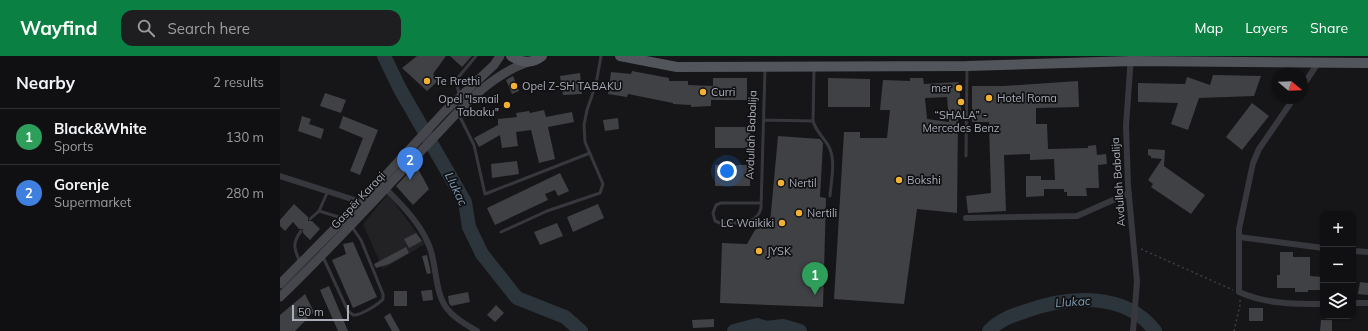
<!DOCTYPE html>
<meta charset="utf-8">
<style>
:root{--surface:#101012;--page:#1e1e20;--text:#f1f3f6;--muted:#9c9d9f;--line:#303032;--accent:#0b8043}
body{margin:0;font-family:Mulish,sans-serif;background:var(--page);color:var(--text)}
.controls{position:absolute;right:12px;bottom:12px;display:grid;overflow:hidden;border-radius:8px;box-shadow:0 1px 3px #0004}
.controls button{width:36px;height:36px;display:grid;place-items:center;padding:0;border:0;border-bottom:1px solid var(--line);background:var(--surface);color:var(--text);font:20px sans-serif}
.compass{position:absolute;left:992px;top:12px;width:36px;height:36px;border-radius:50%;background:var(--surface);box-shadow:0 1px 3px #0004;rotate:109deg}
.scale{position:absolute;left:12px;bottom:10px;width:57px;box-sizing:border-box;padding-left:4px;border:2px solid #a8adb8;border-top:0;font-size:11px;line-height:14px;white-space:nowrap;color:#a8adb8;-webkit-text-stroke:3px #111113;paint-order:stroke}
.you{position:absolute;left:447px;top:115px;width:14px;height:14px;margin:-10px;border:3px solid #fff;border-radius:50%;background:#1a73e8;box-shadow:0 0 0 6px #1a73e833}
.badge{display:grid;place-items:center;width:26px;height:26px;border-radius:50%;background:var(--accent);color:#fff;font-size:13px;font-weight:700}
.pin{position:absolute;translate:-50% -33px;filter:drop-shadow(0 1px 2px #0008)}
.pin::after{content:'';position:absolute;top:21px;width:14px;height:12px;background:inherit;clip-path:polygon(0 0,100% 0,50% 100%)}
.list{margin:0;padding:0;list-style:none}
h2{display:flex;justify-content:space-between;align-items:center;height:52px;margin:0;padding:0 16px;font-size:17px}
h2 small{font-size:13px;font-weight:400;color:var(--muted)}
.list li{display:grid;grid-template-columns:26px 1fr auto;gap:12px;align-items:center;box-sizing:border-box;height:56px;padding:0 16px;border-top:1px solid var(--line)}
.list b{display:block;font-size:15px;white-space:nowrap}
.list p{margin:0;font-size:13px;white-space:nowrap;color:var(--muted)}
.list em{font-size:13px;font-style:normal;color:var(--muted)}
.icon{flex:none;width:22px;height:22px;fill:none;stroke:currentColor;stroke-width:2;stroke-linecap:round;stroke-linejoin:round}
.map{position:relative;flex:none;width:1088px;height:275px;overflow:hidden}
header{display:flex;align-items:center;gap:24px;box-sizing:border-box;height:56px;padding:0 20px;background:var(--accent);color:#fff}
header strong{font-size:19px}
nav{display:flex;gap:22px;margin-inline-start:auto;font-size:14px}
.search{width:280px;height:36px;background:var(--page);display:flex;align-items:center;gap:10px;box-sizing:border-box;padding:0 14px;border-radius:12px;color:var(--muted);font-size:15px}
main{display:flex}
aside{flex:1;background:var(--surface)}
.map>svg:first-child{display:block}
</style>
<header>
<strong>Wayfind</strong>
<div class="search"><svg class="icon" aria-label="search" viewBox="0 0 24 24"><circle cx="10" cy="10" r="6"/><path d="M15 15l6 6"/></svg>Search here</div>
<nav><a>Map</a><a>Layers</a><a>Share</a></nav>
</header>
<main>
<aside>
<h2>Nearby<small>2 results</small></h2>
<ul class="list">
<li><span class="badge" style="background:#2e9e5b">1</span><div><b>Black&amp;White</b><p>Sports</p></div><em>130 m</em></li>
<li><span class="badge" style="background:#3f7fe0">2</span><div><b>Gorenje</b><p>Supermarket</p></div><em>280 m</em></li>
</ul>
</aside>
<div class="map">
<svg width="1088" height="275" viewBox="0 0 1088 275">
<rect width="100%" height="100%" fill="#161618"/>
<path fill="#222225" d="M108 138 145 188 103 213 83 168Z"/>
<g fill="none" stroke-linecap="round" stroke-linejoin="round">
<path stroke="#2c353c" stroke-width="14" d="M104 0 120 33 185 146 189 171 202 198 237 242 285 261 301 275
M454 275 477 269 486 272 503 270 520 275
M709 275C719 264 731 260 746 255 787 240 845 235 875 275"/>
</g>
<path fill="#404145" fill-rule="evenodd" d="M137 0H166L153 18 159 24 147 35 122 12Z
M170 0H192L182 11Z
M352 15 389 22V25H408V29L433 30V22H467V44H431V50L411 51V49L393 48V47L348 38 347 41 328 38 331 16 351 18Z
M300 17 302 38 283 39 280 20Z
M933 19 981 20 974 40 919 42 908 74 891 68 898 47 858 46V27L905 28 907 21 930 29Z
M233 20 239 35 232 38 226 24Z
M548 22 590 23V51H548Z
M630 22H643L644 28 679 26 682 63H678L677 157 637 153 624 248 554 243 564 76H580V82H607L610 54H600L603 24 630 25ZM667 41 669 66 647 63 645 42Z
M798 25 799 51 756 52V68H767L768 93 808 92V90L816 89 817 99 826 98 827 108 818 109 819 132H806L807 140H787V136H784V133H764V140L746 141V120H761V124H775L774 103 750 104V98L724 99 726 155 688 157 686 140 711 137 709 66H692V30H724Z
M45 37 66 44 61 57 40 50Z
M972 47 989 60 962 94 946 81Z
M264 54 266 61 292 56 294 66 268 71 275 103 259 107 251 74 236 76 238 90 222 92 220 79 199 91 194 82 218 69V63L237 61 236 57 249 55 250 57Z
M22 60 31 63 29 68 44 73 41 83 18 75Z
M63 60 98 74 80 119 70 115 83 82 59 72Z
M338 62 339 73 325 75 323 64Z
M435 71H470V92H435Z
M498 80 540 83 543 87 540 141 546 142 543 251 440 247 442 187 467 188 475 174 490 167Z
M868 93 885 94 884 110 925 139 911 158 871 131 873 128 868 124 882 103 871 102V100L868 99Z
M237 105 239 118 212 122 211 108Z
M136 109 149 133 133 149 116 130Z
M435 109H470V130H435Z
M280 117 289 135 278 140 275 134 265 138 268 144 215 169 207 152Z
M14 148 28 161V165H32L40 173 30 184 23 177V173H19L13 166 5 175 0 170V164Z
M318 148 324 162 293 176 287 161Z
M277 167 283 180 260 189 254 176Z
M136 177 142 185 129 192 124 183Z
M73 186 97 241 73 252 52 204 66 198 63 188Z
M126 191 129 197 109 208 96 212 94 208Z
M1000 196H1013V201H1030V220L1043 221V234H1028V236H1015V232H997V219H1000Z
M147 199 151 217 147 218 142 200Z
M1080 226 1088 227V239L1078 238Z
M49 230 68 275H58L40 234Z
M149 234H152L153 244 143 245 141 235Z
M114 235H127V250H114Z
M188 236 190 246 171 250 169 247 168 240Z
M25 238 34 256 15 275H0V259Z
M216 249 224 257 215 266 207 259Z
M969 252H983V265H969Z
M110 257 120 275H112L104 261Z
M434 263V271L413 272 412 264Z
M1041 264H1052V275H1040Z"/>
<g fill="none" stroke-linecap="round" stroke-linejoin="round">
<path stroke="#3d3f44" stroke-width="1.5" stroke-dasharray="2 3" stroke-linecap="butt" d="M861 193 953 234
M954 275 960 249V243"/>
<path stroke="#37383d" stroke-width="3" d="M534 13 533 65C536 76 544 81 549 91 556 104 551 126 550 140
M179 38 176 24 196 0
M178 57 194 89 205 138 310 97
M484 64 533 65
M686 100 687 12
M480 147H441L436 149 433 157 435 165 440 167C454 166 477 171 481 152L485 13
M39 155 48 135
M30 163 39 155 62 162
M221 176 267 155 320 137 323 128 305 86 304 69 307 54 316 28 321 0
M43 201 68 255C68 255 72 258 73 259 80 260 99 248 103 243V238L81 184 72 171
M20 206C14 193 12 187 21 175"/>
<path stroke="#37383d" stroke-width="6" d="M851 0 846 70 848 130 857 226 853 275
M1022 31 1038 7
M1014 42 979 93 973 107 959 173V236C986 248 1013 248 1043 248
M0 120 81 146
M105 132C121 148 139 166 148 187 158 208 153 239 170 256 177 264 188 270 197 275
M686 162 797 160 849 137
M959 181 1043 192
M1073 195 1088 196
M1073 247H1088"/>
<path stroke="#45474d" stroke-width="9" d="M0 228 81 146 164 56 214 9 220 0
M0 241C50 193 96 142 144 92 175 60 205 21 248 6"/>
<path stroke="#53555c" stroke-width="10" d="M231 0C241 7 252 8 262 0
M340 0 397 11 687 10 853 5 1088 7"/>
</g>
<g fill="#f2b134" stroke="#111113" stroke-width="1.5">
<circle cx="147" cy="25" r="4"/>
<circle cx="234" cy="30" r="4"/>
<circle cx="679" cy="32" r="4"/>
<circle cx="423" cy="36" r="4"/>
<circle cx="709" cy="42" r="4"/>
<circle cx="681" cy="46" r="4"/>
<circle cx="227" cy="49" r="4"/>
<circle cx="619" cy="124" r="4"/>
<circle cx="501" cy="127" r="4"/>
<circle cx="519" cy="157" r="4"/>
<circle cx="502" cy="167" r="4"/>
<circle cx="479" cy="195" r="4"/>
</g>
<g text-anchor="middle" stroke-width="3.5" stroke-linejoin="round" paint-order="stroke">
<g font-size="11" fill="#a8adb8" stroke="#111113" text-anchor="start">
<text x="155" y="29">Te Rrethi</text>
<text x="242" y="34">Opel Z-SH TABAKU</text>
<text x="671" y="36" text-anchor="end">mer</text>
<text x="431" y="40">Curri</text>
<text x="717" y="46">Hotel Roma</text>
<text x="219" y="47" text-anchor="end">Opel "Ismail<tspan x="219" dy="13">Tabaku"</tspan></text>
<text x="681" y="63" text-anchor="middle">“SHALA” -<tspan x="681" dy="13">Mercedes Benz</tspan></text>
<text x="627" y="128">Bokshi</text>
<text x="509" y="131">Nertil</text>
<text x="527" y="161">Nertili</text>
<text x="494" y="171" text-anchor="end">LC Waikiki</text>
<text x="487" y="199">JYSK</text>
</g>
<g font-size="11" fill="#a8adb8" stroke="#111113">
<text transform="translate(471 79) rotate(-88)" y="4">Avdullah Babalija</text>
<text transform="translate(838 126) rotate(-94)" y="4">Avdullah Babalija</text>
<text transform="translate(78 144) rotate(-47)" y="4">Gaspër Karaqi</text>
</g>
<g font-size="12" font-style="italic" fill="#7f9bb3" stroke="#111113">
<text transform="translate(176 133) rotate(64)" y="4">Llukac</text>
<text transform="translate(793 246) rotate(-4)" y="4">Llukac</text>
</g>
</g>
</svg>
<div class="controls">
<button>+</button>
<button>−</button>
<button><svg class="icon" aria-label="layers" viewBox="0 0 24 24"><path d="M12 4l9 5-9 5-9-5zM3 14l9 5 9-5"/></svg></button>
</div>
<svg class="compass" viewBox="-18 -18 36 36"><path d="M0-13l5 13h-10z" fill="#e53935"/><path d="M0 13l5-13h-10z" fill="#9c9d9f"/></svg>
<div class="scale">50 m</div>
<div class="you"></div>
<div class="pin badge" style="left:535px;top:239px;background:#2e9e5b">1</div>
<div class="pin badge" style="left:130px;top:124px;background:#3f7fe0">2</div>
</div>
</main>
